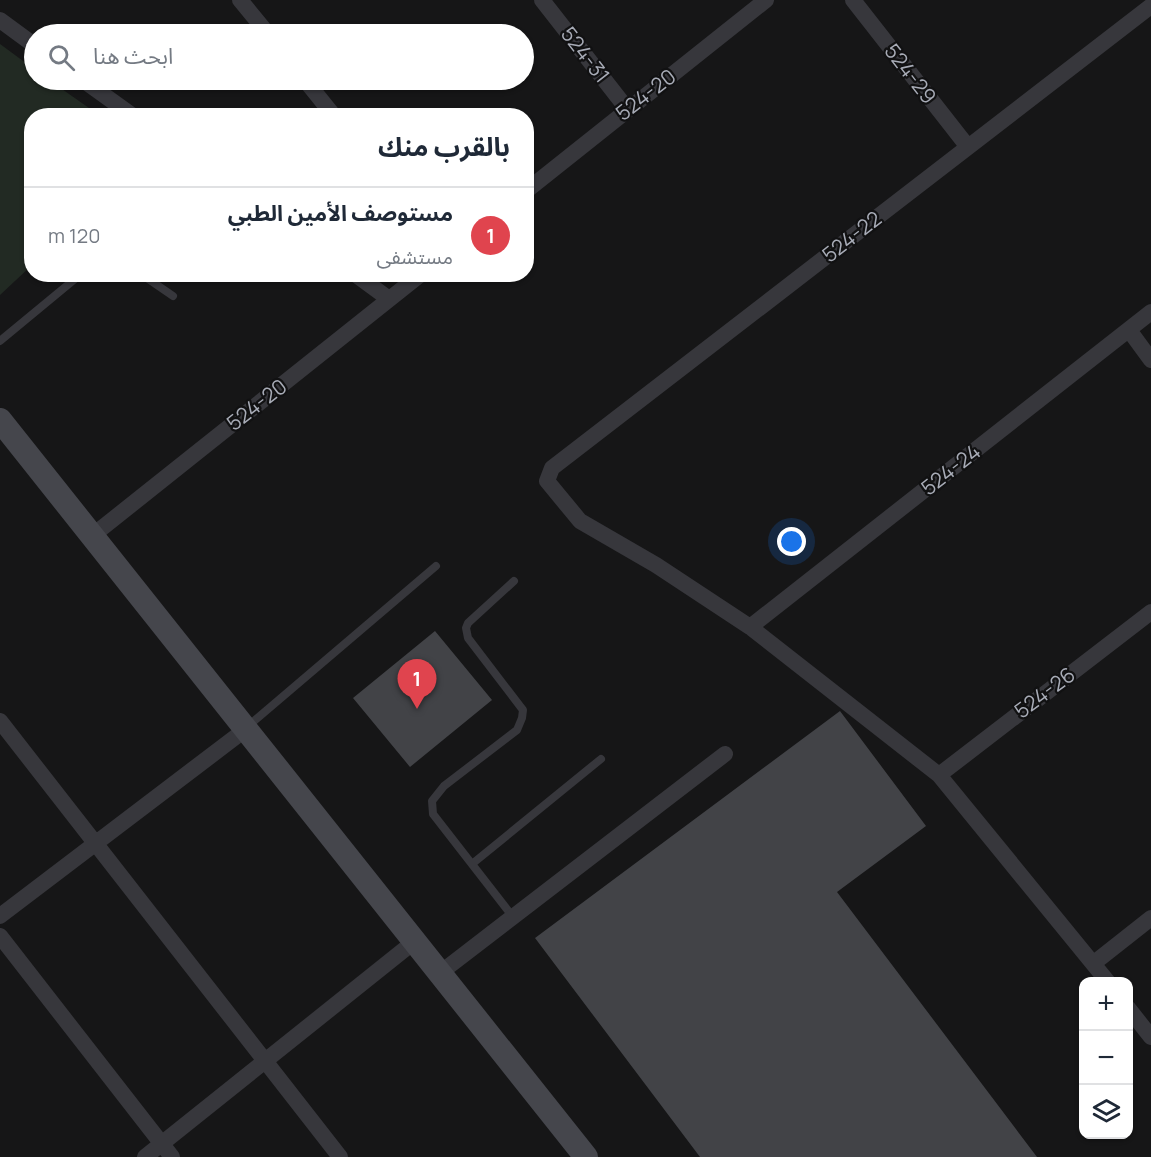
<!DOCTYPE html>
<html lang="ar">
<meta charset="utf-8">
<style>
:root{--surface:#fff;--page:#f2f2f3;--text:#1f2937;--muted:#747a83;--line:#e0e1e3;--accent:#7c6a37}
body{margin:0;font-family:Manrope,"Noto Sans Arabic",sans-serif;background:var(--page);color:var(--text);direction:rtl}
.controls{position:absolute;right:18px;bottom:18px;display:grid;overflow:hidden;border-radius:12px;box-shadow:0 2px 4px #0004}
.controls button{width:54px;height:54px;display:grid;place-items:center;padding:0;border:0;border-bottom:2px solid var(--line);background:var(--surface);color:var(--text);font:30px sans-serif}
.you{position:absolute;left:792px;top:542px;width:21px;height:21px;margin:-15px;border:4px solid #fff;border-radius:50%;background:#1a73e8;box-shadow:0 0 0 9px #1a73e833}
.badge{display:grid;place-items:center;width:39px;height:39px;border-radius:50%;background:var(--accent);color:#fff;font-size:20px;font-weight:700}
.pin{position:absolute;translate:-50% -50px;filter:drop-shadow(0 2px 3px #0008)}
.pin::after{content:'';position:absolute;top:32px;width:21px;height:18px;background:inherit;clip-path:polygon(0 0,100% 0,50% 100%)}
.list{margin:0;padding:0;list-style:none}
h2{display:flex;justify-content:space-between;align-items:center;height:78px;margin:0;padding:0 24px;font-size:26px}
h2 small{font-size:20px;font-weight:400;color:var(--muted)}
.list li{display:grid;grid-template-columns:39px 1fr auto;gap:18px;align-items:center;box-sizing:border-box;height:96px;padding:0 24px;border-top:2px solid var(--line)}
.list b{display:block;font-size:22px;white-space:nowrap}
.list p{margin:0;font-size:20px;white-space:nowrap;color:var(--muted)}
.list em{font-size:20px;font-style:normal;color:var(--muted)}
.icon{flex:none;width:33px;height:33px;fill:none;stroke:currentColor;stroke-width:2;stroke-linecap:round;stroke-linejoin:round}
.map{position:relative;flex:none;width:1151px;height:1157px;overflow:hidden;direction:ltr}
.search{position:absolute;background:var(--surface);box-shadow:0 2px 4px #0004;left:24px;top:24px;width:510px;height:66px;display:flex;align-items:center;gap:15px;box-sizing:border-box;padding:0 21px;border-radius:33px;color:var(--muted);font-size:22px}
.panel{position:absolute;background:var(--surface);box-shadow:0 2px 4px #0004;left:24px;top:108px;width:510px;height:174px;border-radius:24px;direction:rtl}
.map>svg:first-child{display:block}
</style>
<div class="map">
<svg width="1151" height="1157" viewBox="0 0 1151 1157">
<rect width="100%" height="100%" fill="#161617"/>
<path fill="#222a23" d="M0 44 34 69V80H49L99 115 32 116 31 266 0 295Z"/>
<path fill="#424347" d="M435 631 492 700 410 767 353 698Z
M840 711 926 826 837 892 1037 1157H700L535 938Z"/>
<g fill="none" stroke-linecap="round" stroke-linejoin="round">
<path stroke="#37373c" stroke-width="8" d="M141 274 173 296
M0 341 81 274
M247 727 436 566
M472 864 601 759
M513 917 433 814 432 801 444 786 517 730 522 718 523 710 468 638 466 628 468 623 514 581"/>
<path stroke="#37373c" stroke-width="16" d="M240 0 268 34
M542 0 628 110
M853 0 968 147
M0 20 34 45
M83 80 133 116
M305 80 334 116
M526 191 766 0
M355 274 389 299
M1129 330 1151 360
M92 536 421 274
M750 627 1151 312
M0 721 340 1157
M939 775 1151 612
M0 916 246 729
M0 936 172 1157
M1094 963 1151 918
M440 973 725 754
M1108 982 939 775 750 627 656 565 580 521 547 481 552 468 1151 6
M1128 1008 1151 1037
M145 1157 415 941"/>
<path stroke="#45464c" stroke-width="24" d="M0 420 586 1157"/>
</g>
<g text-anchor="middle" stroke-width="4.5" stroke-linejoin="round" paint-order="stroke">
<g font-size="21" fill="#a8acb7" stroke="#111112">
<text transform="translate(585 55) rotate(52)" y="7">524-31</text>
<text transform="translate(910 74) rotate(52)" y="7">524-29</text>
<text transform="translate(646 95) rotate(-38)" y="7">524-20</text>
<text transform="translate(852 237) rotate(-38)" y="7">524-22</text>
<text transform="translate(257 405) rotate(-38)" y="7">524-20</text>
<text transform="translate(951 470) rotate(-38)" y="7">524-24</text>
<text transform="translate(1045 693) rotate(-37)" y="7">524-26</text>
</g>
</g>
</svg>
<div class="controls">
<button>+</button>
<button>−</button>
<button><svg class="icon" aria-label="layers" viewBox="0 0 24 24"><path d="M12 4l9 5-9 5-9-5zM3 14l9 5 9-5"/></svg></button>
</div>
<div class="you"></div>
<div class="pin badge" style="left:417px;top:709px;background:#e0444e">1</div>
<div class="search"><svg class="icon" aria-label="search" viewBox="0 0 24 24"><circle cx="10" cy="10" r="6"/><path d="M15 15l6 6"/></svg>ابحث هنا</div>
<section class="panel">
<h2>بالقرب منك<small></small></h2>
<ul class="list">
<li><span class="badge" style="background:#e0444e">1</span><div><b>مستوصف الأمين الطبي</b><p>مستشفى</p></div><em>120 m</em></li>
</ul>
</section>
</div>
